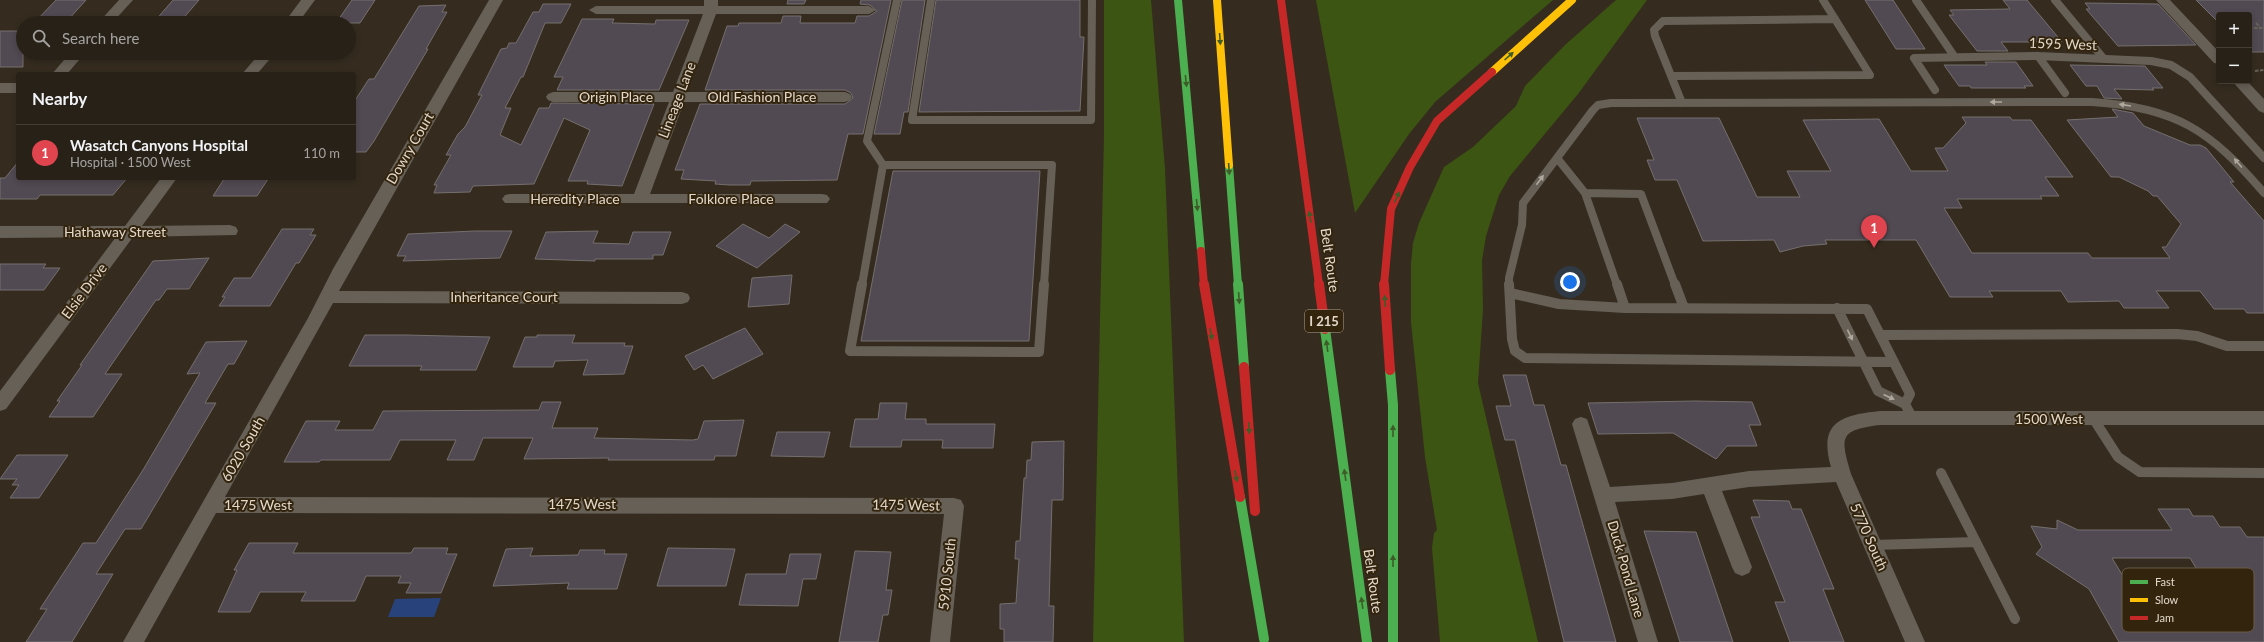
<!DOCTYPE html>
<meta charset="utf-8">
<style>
:root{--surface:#282117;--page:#342e24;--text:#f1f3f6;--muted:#a5a3a1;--line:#443e36;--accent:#ea580c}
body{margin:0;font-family:Lato,sans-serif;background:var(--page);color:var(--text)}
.controls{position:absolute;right:12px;top:12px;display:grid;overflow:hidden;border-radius:4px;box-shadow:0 2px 6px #0003}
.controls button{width:36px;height:36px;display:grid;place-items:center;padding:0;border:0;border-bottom:1px solid var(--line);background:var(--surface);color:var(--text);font:20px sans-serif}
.you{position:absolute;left:1570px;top:282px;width:14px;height:14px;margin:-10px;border:3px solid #fff;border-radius:50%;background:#1a73e8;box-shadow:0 0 0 6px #1a73e833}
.badge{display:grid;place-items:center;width:26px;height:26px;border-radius:50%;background:var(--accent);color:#fff;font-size:13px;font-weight:700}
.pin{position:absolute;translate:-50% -33px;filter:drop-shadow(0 1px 2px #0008)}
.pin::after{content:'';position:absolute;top:21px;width:14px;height:12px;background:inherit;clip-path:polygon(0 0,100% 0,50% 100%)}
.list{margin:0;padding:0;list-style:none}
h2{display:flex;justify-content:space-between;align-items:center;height:52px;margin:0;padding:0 16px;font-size:17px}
h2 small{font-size:13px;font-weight:400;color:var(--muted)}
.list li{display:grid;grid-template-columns:26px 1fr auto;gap:12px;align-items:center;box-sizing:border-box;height:56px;padding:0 16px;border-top:1px solid var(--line)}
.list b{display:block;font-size:15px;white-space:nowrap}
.list p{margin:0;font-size:13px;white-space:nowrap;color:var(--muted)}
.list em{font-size:13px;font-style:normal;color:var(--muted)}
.icon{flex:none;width:22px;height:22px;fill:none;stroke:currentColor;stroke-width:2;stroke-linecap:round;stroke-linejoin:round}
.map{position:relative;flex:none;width:2264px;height:642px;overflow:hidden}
.search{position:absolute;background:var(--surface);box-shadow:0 2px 6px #0003;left:16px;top:16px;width:340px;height:44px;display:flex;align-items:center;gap:10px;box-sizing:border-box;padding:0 14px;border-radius:22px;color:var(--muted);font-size:15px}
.panel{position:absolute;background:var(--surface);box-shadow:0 2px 6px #0003;left:16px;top:72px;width:340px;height:108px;border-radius:4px}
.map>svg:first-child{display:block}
</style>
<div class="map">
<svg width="2264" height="642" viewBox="0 0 2264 642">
<rect width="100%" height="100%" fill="#352c1f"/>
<path fill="#3c5512" d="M1104 0H1151L1165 169 1184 642H1093L1104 135Z
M1316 0H1553L1435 102 1409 134 1355 213Z
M1616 0H1647L1578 94 1510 176 1499 195 1486 236 1482 260 1483 309 1478 383 1538 642H1440L1432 548 1434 533 1437 530 1425 457 1411 322V264L1413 243 1419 223 1444 167 1473 147 1516 106 1525 86 1565 45Z"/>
<path fill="#28427b" d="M441 598 434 617H388L395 599Z"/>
<path fill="#524a52" stroke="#746f6e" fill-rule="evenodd" d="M56 0H86L68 20 36 21Z
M173 0H199L180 22H154Z
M352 0H375L360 23H336Z
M788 0H806L804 4H787Z
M861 0H891L863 134H848L837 180 751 181 750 185H730L715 184 716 181 681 179 684 170H675L700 104H845L853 98 851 93 845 90H705L727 26H738L739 23H781L783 16H801L800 23H855L857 16H869L877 11 870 5 860 4Z
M902 0H925L908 112H904L900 134H874Z
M936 0H1080V37H1084L1080 111 919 112Z
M1865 0H1893L1925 49H1896Z
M2003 0H2027L2062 42H2001L2008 51H1977L1949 15H1954L1950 10 2010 9Z
M2196 0H2264V52H2249V15H2219V23Z
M2085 3 2158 4 2196 45 2118 46 2086 9H2090Z
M543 4H571L561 23H545L523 77H521L505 108H511L500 135 521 145 539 108H549L551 103 654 104 622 186 587 184 588 181H568L590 130 564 118 534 184 473 186 470 192 434 193 437 185H434L451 155H446L458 134 465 127 482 95H478L501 49 507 48 509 43H516L533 12H539Z
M446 5 442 12H447L426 49H428L374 141 366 152H354V102L369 79H374L419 6Z
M582 19H614L612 23 655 24 656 20H689L659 90H557L563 77H554Z
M0 31H23V67H0Z
M1985 62H2016L2033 86H2024L2026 88H1971L1970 86H1959L1944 65H1987Z
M2070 65 2145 66 2163 88H2152L2154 90 2114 89 2122 99 2104 98 2097 86H2086Z
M2112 109 2133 113 2144 126 2190 145H2200L2206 148 2234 182H2230L2264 221V313H2247L2244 309H2214L2200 291H2156L2169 308H2124L2119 301 2068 302 2061 291H1989L1993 297H1950L1916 240H1825L1827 244 1803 246 1780 252 1774 240 1703 241 1677 180H1655L1647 160H1654L1637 118H1719L1757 197H1800L1787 171H1831L1803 120 1879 119 1911 171H1948L1935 148H1943L1966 123 1962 117H2010L2012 120H2031L2073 177H2045L2059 196H2040L2042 199H1957L1962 208H1944L1972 253H2088L2092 258H2170L2162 247H2166L2181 224 2157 196H2153L2148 191 2119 177H2111L2067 120 2118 117Z
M18 162V178H127L113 195H40L37 199H0V178H5Z
M893 171H1040L1029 341H861Z
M224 179H268L257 196H213Z
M743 224 769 238 785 224 800 232 757 268 716 246Z
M282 229H314L310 235H316L299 263H296L270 306H219L225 297H222L234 278H251Z
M475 231H512L500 258 403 261 406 256H397L408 234Z
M598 231 593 243 629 244 633 232H671L663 255H653V259H595V261L535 259 546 232Z
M209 258 189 289H167L159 300H156L105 374H122L93 417H49L60 401H57L82 365H80L153 261Z
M0 264H46L43 268H60L44 290H0Z
M792 275 789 304 748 307 752 278Z
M745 328 763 354 713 379 703 365 694 370 685 356Z
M365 335H406L490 337 476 370H420L422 366H349Z
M537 335H575L572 343H625L624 346H633L624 374 583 375 588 360 555 361 553 367H513L525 337H537Z
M247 341 234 364H228L205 403H216L141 529H125L96 574H113L72 642H26L47 609H40L83 543H96L143 470 200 373 187 374 206 342Z
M1503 375H1526L1534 405H1544L1561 465H1566L1616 642H1564L1515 440H1505L1496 406H1511Z
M1695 401 1752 402 1761 425H1749L1757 446H1727L1716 459 1673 433 1598 434 1588 403Z
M542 402H561L552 428H598L594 438 693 440 698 439 704 421 744 420 736 456H715L714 460H608L609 458 524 459 533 438H483L474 460H447L456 440H400L390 460H321L319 462H284L306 421H340L335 430H373L383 411 539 410Z
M880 403H907L905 419H926V424H995L993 448H942L943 440H902L901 447H850L855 419H878Z
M777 432H830L824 457 771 456Z
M1064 441 1063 500H1052L1049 606H1054L1053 642H1004V629H1000V604L1016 603 1019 559H1015L1016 541H1020L1024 478H1026L1027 460H1031L1032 442Z
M17 455H68L39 498H10L19 485H12L17 479H0Z
M1753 500 1789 501 1792 509H1801L1834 589H1823L1844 642H1790L1775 602H1785L1751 517H1760Z
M2158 509H2189L2193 516H2213L2220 527H2240L2247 537H2264V642H2119L2089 589 2036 554 2042 547 2031 526 2057 529V520L2078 530H2172ZM2112 558H2190L2216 601H2138Z
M1644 531 1696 532 1733 642H1680Z
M249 543H298L293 553H411L414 548H448L446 554H457L441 593H406L411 583H398L401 576H366L355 601H301L306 592H260L250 612H218L237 570H234Z
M533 548 530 556 578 555 580 550H605L604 554H627L617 589H567L569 583 493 586 506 549Z
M668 548 735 549 726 586H657Z
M855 551 891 552 886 590H892L888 615H883L878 642H839Z
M790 554H821L816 579H803L798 606 739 605 746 574H786Z"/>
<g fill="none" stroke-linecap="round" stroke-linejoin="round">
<path stroke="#686259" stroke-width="2" stroke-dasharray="3.5 1.5" stroke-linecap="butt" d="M2256 23 2260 27
M2249 28H2264
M2216 30H2219
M2255 71 2264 70"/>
<path stroke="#666057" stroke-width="8" d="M931 0 912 120H1091L1092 0
M1916 0 1954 56
M2055 0 2104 59
M2038 56 2065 93
M1672 76 1870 75 1823 0
M1935 90 1914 58 2038 56 2151 61 2171 65 2190 77 2264 158
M1682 103 1655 36 1654 30 1663 21 1835 19
M1557 158 1585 193 1617 285
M883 165H1052L1044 285
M883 165 867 141 897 0
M1585 193 1641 194 1675 285
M862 285 883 165
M1509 285V278L1522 225 1523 203 1593 110 1598 105 1611 103 2092 102C2176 107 2211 131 2264 193"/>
<path stroke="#666057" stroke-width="10" d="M862 284 850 351 1039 352 1044 284
M1509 284 1512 339 1515 351 1525 358 1894 362
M1617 284 1625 308 1867 309 1910 394 1905 404
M1675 284 1684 308
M1510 293 1559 304 1625 308
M1837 308 1878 391 1905 404 1913 419
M1880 335 2177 334 2197 336 2227 346H2264
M2093 418 2118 457 2140 472 2264 473
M1941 473 2015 619
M1873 545 1976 542"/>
<path fill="#666057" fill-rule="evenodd" d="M119 0H133L112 23H98Z
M301 0H315L298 23H284Z
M489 0H503L339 291 682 292 688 294 690 298 688 302 682 304 333 303 225 497 954 498 961 500 964 506 950 642H930L944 514 216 513 144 642H123L308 318 333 269Z
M704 0H718V6H869L876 10 869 14H716L687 92H845L850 94 852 97 850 100 845 102H684L650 194H822L827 195 830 199 827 203H505L502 199 505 195 510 194H634L669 102H553L548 100 546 97 548 94 553 92H673L703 14H596L589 10 596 6H704Z
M2156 0H2170L2219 52V64L2214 63Z
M70 53H85L67 74H52Z
M260 53H275L257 74H242Z
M2232 81H2247L2264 99V113L2259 111Z
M0 83H18V93H0Z
M161 178H177L142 226 230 225 236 227 238 231 236 235 133 237 6 409 0 411V391L116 237 0 238V226H125Z
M1880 411H2264V425H1880C1839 430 1840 437 1851 474L1925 642H1905L1836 482 1749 487 1722 491 1752 567 1749 573 1742 576 1735 573 1732 567 1704 494 1672 499 1615 502 1658 642H1638L1572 424 1575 419 1581 417 1587 419 1610 487 1672 483 1749 471 1831 467C1818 422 1841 415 1880 411Z"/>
<path stroke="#4caf50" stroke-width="8" d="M1178 0 1201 251
M1229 165 1238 285"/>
<path stroke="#4caf50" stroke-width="10" d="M1238 284 1244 367
M1325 329 1367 642
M1390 370 1393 405V642
M1240 497 1264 639"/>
<path stroke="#ffc107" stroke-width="8" d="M1217 0 1229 165
M1492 72 1572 0"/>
<path stroke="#c62828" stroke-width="8" d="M1281 0 1319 285
M1201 251 1204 285
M1384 285 1391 209 1410 167 1437 121 1492 72"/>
<path stroke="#c62828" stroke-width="10" d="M1204 284 1240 497
M1319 284 1325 329
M1384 284 1390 370
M1244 367 1255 511"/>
</g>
<defs><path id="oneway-solid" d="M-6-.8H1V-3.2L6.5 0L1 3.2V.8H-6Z"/></defs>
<g fill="#3d5c28">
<use href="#oneway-solid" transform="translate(1220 39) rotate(86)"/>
<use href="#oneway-solid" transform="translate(1509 56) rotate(-42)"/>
<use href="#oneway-solid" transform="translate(1186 81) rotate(84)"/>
<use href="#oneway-solid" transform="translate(1229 169) rotate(86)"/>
<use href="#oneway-solid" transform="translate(1397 197) rotate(-66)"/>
<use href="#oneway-solid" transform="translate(1197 205) rotate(85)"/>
<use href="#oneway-solid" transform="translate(1310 217) rotate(-98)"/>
<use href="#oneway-solid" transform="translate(1239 298) rotate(86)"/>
<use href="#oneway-solid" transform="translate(1385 301) rotate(-94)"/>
<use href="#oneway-solid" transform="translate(1211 334) rotate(80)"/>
<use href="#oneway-solid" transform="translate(1327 346) rotate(-98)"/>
<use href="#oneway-solid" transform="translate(1249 428) rotate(86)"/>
<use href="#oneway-solid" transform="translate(1393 431) rotate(-90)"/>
<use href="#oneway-solid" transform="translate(1345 475) rotate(-98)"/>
<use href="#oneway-solid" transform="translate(1236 476) rotate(80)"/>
<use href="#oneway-solid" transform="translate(1393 561) rotate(-90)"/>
<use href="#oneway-solid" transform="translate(1362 603) rotate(-98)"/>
</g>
<g fill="#b0a89c">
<use href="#oneway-solid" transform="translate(1996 102) rotate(180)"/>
<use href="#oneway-solid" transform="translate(2125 105) rotate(-171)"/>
<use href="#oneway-solid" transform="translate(2238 163) rotate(-131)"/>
<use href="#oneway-solid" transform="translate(1540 180) rotate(-53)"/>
<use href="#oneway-solid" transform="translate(1850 335) rotate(64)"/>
<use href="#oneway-solid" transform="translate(1889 397) rotate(25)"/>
</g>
<g text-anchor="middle" stroke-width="4" stroke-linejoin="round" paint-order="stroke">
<rect fill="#33240d" stroke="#aea291" stroke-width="1" x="1305" y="310" width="38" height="22" rx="3"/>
<g font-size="13" font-weight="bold" fill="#e2d8ca">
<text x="1324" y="326">I 215</text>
</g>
<g font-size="14" fill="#e2d8ca" stroke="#33240d">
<text transform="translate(2063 44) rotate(2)" y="5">1595 West</text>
<text x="616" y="102">Origin Place</text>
<text x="762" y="102">Old Fashion Place</text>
<text transform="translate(677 100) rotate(-69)" y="5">Lineage Lane</text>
<text transform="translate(410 148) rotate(-60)" y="5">Dowry Court</text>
<text x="575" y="204">Heredity Place</text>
<text x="731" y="204">Folklore Place</text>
<text x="115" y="237">Hathaway Street</text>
<text transform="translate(1330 260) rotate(82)" y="5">Belt Route</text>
<text transform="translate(84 291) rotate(-53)" y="5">Elsie Drive</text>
<text x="504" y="302">Inheritance Court</text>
<text x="2049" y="424">1500 West</text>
<text transform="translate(243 449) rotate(-60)" y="5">6020 South</text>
<text x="582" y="509">1475 West</text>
<text x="258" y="510">1475 West</text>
<text transform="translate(906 505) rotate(1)" y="5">1475 West</text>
<text transform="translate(1869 537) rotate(66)" y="5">5770 South</text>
<text transform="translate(1626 569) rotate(74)" y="5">Duck Pond Lane</text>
<text transform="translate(947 574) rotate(-84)" y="5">5910 South</text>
<text transform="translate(1373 581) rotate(82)" y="5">Belt Route</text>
</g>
</g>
<rect x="2122" y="568" width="132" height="64" rx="6" fill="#33240d" stroke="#685a46" stroke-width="1"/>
<rect x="2130" y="580" width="18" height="4" fill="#4caf50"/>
<rect x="2130" y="598" width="18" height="4" fill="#ffc107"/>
<rect x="2130" y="616" width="18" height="4" fill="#c62828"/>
<g font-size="11" fill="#e2d8ca">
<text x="2155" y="586">Fast</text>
<text x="2155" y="604">Slow</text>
<text x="2155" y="622">Jam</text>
</g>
</svg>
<div class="controls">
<button>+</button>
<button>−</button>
</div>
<div class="you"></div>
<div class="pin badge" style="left:1874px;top:248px;background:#e0444e">1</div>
<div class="search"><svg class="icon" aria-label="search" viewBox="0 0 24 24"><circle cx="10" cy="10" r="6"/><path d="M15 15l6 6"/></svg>Search here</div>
<section class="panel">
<h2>Nearby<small></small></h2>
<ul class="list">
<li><span class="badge" style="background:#e0444e">1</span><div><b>Wasatch Canyons Hospital</b><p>Hospital · 1500 West</p></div><em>110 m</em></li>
</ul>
</section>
</div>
